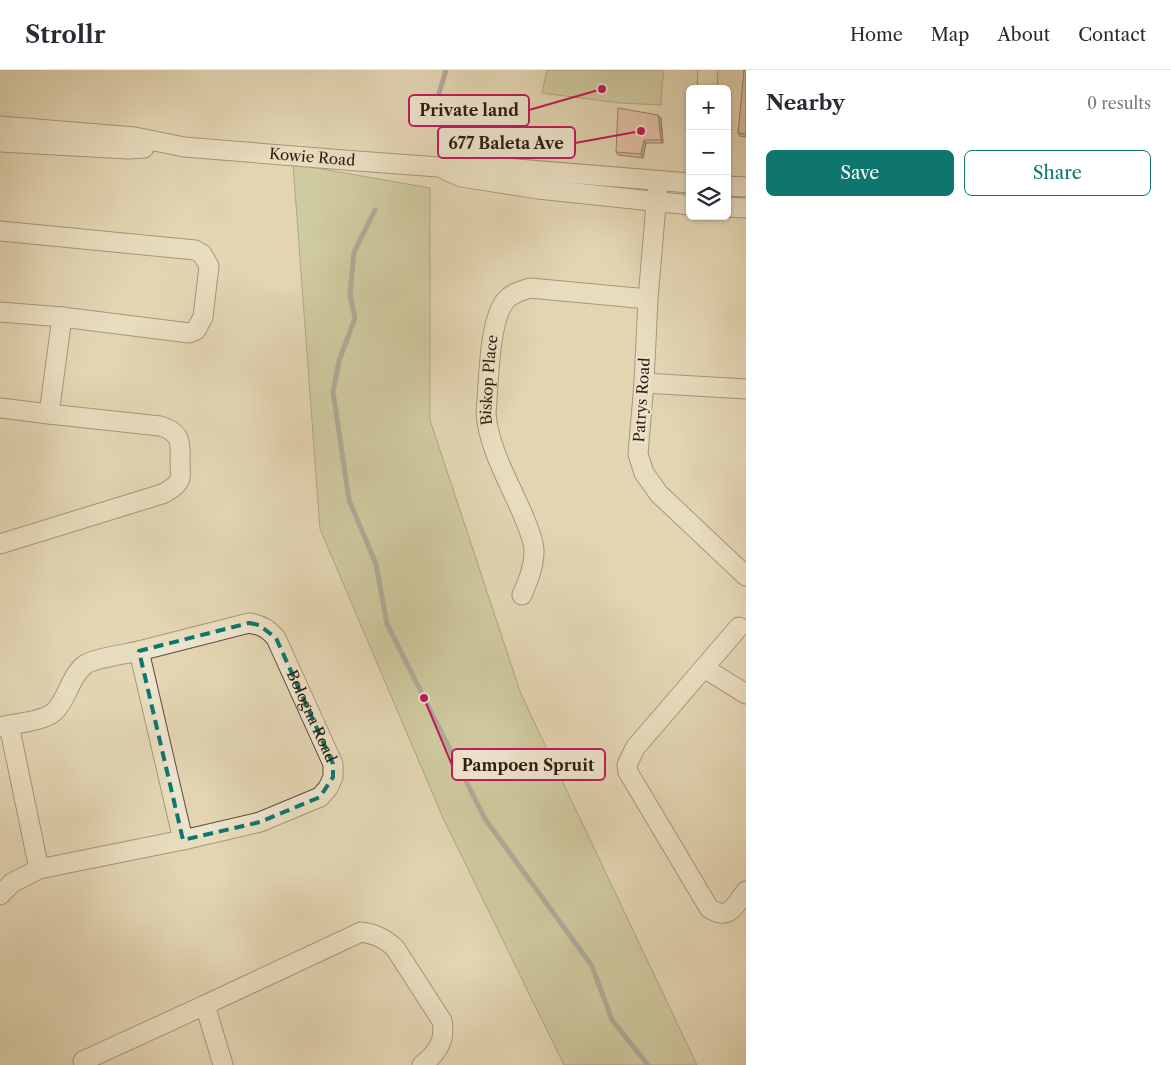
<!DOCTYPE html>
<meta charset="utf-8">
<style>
:root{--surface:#fff;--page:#f2f2f3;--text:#2b2b33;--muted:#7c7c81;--line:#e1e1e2;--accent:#0f766e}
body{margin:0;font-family:"Libre Caslon Text",serif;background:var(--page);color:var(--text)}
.controls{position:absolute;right:15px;top:15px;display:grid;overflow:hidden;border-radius:8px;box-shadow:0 1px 4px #0004}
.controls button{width:45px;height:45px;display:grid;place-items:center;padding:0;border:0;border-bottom:1px solid var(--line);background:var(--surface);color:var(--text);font:25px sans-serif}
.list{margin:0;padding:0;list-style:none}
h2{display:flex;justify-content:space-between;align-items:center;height:65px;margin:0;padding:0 20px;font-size:21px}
h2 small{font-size:16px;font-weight:400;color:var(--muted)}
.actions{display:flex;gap:10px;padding:15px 20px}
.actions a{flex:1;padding:11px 0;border:1px solid var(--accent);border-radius:8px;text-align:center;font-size:18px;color:var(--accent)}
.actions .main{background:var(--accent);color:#fff}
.icon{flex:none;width:28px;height:28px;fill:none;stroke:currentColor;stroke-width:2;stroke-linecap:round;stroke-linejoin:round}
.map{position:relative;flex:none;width:746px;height:995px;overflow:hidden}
header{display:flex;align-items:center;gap:30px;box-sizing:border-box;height:70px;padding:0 25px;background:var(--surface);border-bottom:1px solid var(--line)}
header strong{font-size:24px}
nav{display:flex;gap:28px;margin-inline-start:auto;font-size:18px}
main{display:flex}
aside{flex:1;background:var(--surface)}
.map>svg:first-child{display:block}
</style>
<header>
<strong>Strollr</strong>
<nav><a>Home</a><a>Map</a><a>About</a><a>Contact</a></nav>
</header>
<main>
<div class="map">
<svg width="746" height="995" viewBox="0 0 746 995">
<rect width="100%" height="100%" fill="#e3d5b2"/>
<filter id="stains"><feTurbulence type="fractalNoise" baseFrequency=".004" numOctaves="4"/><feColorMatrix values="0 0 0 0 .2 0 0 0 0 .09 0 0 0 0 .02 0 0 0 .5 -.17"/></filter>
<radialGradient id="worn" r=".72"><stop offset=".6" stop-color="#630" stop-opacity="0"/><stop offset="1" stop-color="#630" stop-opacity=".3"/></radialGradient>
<path fill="#b8bc89" stroke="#746c4c" d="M547 0H664L662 15 661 35 620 33 542 23Z
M293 94 430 118V350L521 624 697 995H564L443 748 320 459Z"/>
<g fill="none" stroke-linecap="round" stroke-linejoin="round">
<path stroke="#707875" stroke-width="5" d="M431 50 446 0
M375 140 354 182 350 225 355 248 339 291 333 322 349 430 376 494 387 554 485 749 592 896 612 950 648 995"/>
<g stroke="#5e4a38" stroke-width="21">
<g id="minor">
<path d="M707 19 708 0"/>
<path id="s1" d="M0 56 135 67 184 77 357 91 439 97 457 94 690 113"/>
<path d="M0 72 128 79 144 78"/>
<path d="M445 100 461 107 538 119 690 135"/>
<path d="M658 111 648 229 644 313 638 384 644 403 659 424 746 506"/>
<path d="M727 116 746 117"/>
<path d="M727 137 746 138"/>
<path d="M0 161 195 180 202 184 209 196 203 247 196 260 189 263 62 247 0 242"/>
<path d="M644 313 746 319"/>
<path d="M0 338 49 344"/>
<path d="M0 474 162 424C168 421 178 416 180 408 181 404 180 397 180 392 181 373 181 362 160 356L49 344 62 247"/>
<path id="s2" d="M522 525C528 511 534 497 534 481 534 470 527 455 523 445 510 414 488 377 486 343 489 315 488 251 506 230 512 223 521 221 530 218L648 229"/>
<path d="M739 557 635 678 627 695 628 702 709 838C729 852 735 835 746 821"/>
<path id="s3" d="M139 581 249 553C262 555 268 559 276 568L333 694V707L328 718 320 727 260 752 183 770"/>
<path d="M704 598 746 624"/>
<path d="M9 655C21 653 45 650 54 642 68 629 70 605 86 594 96 588 126 584 139 581L183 770 39 799"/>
<path d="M0 657 9 655 39 799 12 813 0 825"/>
<path d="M205 935 361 862C375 864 384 868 395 878L442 951C446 971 437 983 422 995"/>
<path d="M83 991 205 935 223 995"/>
</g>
</g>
<use href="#minor" stroke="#ede4cd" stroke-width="19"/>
</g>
<path fill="#c0907f" stroke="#311c10" d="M746 0V67L740 66 738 63Z
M661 48 663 73H646L643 88 618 85 616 82Z"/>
<path fill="#9c7568" stroke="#311c10" d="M658 45 661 48 663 73 661 70Z
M644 70 646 73 643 88 641 84Z"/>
<path fill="#dfa794" stroke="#311c10" d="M744 0H746V64L738 63Z
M618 38 658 45 661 70H644L641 84 616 82Z"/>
<path d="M0 0H746V995H0ZM249 553 259 555 276 568 333 694V707L320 727 260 752 183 770 139 581Z" fill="#e3d5b2" fill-opacity=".55" fill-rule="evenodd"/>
<path fill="none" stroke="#0f766e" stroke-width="4" stroke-dasharray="10 6" stroke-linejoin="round" d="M249 553 259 555 276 568 333 694V707L320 727 260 752 183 770 139 581Z"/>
<g text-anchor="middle" stroke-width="4" stroke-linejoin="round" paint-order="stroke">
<g font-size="15" fill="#311c10" stroke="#ede4cd">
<text dy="5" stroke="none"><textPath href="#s1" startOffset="314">Kowie Road</textPath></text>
<text dy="5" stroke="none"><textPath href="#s2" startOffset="226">Biskop Place</textPath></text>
<text transform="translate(642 330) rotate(-86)" y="5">Patrys Road</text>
<text dy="5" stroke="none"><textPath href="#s3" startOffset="231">Bologna Road</textPath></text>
</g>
</g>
<path fill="none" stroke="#c2185b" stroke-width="2" d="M602 19L529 40M641 61L575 73M424 628L452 695"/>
<g fill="#c2185b" stroke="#ede4cd" stroke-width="2">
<circle cx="602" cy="19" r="5"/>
<circle cx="641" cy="61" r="5"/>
<circle cx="424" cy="628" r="5"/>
</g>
<g fill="#ede4cd" stroke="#c2185b" stroke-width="2">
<rect x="409" y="25" width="120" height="31" rx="5"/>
<rect x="438" y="57" width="137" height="31" rx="5"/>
<rect x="452" y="679" width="153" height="31" rx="5"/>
</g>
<g font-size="16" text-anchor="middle" font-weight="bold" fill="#311c10">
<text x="469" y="46">Private land</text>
<text x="506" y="79">677 Baleta Ave</text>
<text x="528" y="701">Pampoen Spruit</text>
</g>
<rect width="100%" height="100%" filter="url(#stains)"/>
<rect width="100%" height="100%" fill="url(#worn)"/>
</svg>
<div class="controls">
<button>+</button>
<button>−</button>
<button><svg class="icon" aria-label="layers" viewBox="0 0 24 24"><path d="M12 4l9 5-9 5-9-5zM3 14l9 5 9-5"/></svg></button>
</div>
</div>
<aside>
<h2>Nearby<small>0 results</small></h2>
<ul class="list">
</ul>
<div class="actions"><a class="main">Save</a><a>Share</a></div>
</aside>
</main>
